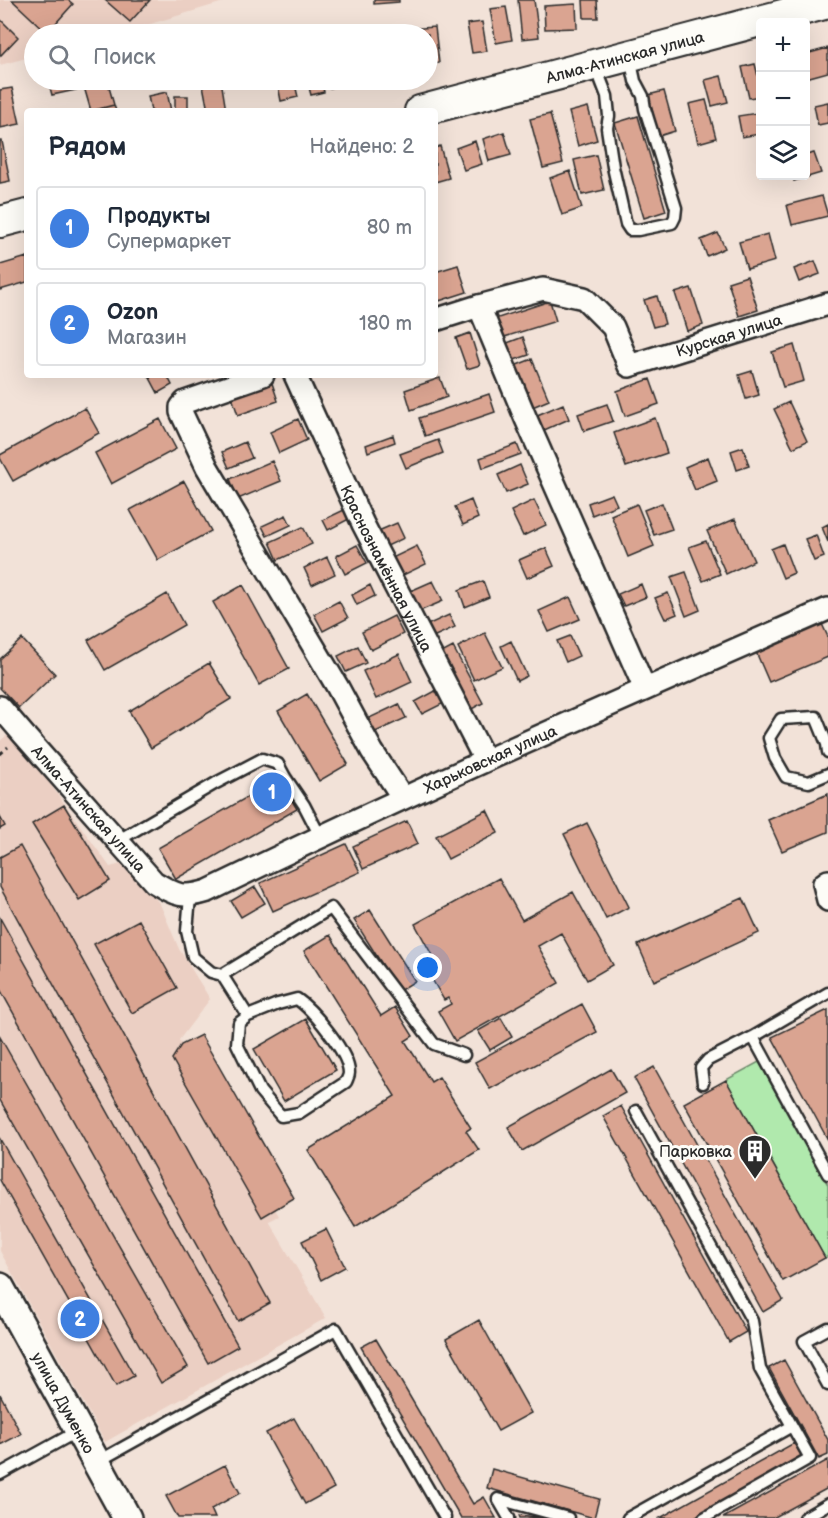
<!DOCTYPE html>
<html lang="ru">
<meta charset="utf-8">
<style>
:root{--surface:#fff;--page:#f2f2f3;--text:#1f2937;--muted:#747a83;--line:#e0e1e3;--accent:#b45309}
body{margin:0;font-family:"Balsamiq Sans",sans-serif;background:var(--page);color:var(--text)}
.controls{position:absolute;right:18px;top:18px;display:grid;overflow:hidden;border-radius:6px;box-shadow:0 6px 24px #0002}
.controls button{width:54px;height:54px;display:grid;place-items:center;padding:0;border:0;border-bottom:2px solid var(--line);background:var(--surface);color:var(--text);font:30px sans-serif}
.you{position:absolute;left:428px;top:968px;width:21px;height:21px;margin:-15px;border:4px solid #fff;border-radius:50%;background:#1a73e8;box-shadow:0 0 0 9px #1a73e833}
.badge{display:grid;place-items:center;width:39px;height:39px;border-radius:50%;background:var(--accent);color:#fff;font-size:20px;font-weight:700}
.pin{position:absolute;translate:-50% -50%;border:3px solid #fff;box-shadow:0 2px 6px #0006}
.list{margin:0;padding:0;list-style:none}
h2{display:flex;justify-content:space-between;align-items:center;height:78px;margin:0;padding:0 24px;font-size:26px}
h2 small{font-size:20px;font-weight:400;color:var(--muted)}
.list li{display:grid;grid-template-columns:39px 1fr auto;gap:18px;align-items:center;box-sizing:border-box;height:84px;margin:0 12px 12px;padding:0 12px;border:2px solid var(--line);border-radius:6px}
.list b{display:block;font-size:22px;white-space:nowrap}
.list p{margin:0;font-size:20px;white-space:nowrap;color:var(--muted)}
.list em{font-size:20px;font-style:normal;color:var(--muted)}
.icon{flex:none;width:33px;height:33px;fill:none;stroke:currentColor;stroke-width:2;stroke-linecap:round;stroke-linejoin:round}
.map{position:relative;flex:none;width:828px;height:1518px;overflow:hidden}
.search{position:absolute;background:var(--surface);box-shadow:0 6px 24px #0002;left:24px;top:24px;width:414px;height:66px;display:flex;align-items:center;gap:15px;box-sizing:border-box;padding:0 21px;border-radius:33px;color:var(--muted);font-size:22px}
.panel{position:absolute;background:var(--surface);box-shadow:0 6px 24px #0002;left:24px;top:108px;width:414px;height:270px;border-radius:6px}
.map>svg:first-child{display:block}
</style>
<div class="map">
<svg width="828" height="1518" viewBox="0 0 828 1518">
<rect width="100%" height="100%" fill="#f2e2d8"/>
<filter id="ink" filterUnits="userSpaceOnUse"><feTurbulence type="fractalNoise" baseFrequency=".0167" numOctaves="2"/><feDisplacementMap in="SourceGraphic" scale="12" xChannelSelector="R" yChannelSelector="G"/><feConvolveMatrix kernelMatrix="1 2 1 2 8 2 1 2 1" color-interpolation-filters="sRGB"/></filter>
<g filter="url(#ink)">
<path fill="#ebcfc3" d="M0 0H230L117 34H34V56L0 65Z
M12 731 110 867 125 863 160 904 179 949 210 999 179 1040 279 1216 269 1221 326 1318 105 1442 0 1251V741Z"/>
<path fill="#b0e9ad" stroke="#6e8a6c" stroke-width="1.5" d="M759 1062 828 1185V1256L825 1258 726 1080Z"/>
<path fill="#daa491" stroke="#2b2b2b" stroke-width="1.5" d="M12 0H68L73 4 47 33Z
M105 0H150L130 22Z
M374 0H399V2L374 4Z
M518 0H534L539 37 522 39Z
M583 0H597L598 18H584Z
M576 4 577 28 545 29 544 6Z
M506 7 512 40 496 43 490 9Z
M0 19 18 37 0 56Z
M482 22 487 51 472 53 467 24Z
M397 27 398 34H381L380 29Z
M435 27 439 63 428 64V34H410L409 29Z
M828 48V72L806 78V54Z
M755 64 760 84V96L749 98 742 67Z
M721 76 728 102 712 106 705 80Z
M48 80H73L76 90 52 95Z
M82 80H107L114 105 91 111Z
M202 80H221L226 111H208Z
M277 80H294L298 97 281 101Z
M307 80H321L324 92 311 95Z
M328 80H342L343 85 330 88Z
M12 88 20 124 0 128V90Z
M664 91 675 131 659 136 648 95Z
M167 92 171 111H151L148 96Z
M175 96H188V111H175Z
M706 100 716 138 698 143 689 104Z
M828 102V123L818 125 814 105Z
M114 105 116 111H91Z
M588 107 597 140 578 146 569 112Z
M757 113 760 134 742 137 738 116Z
M550 114 563 163 543 168 530 119Z
M638 116 666 211 644 218 615 123Z
M504 132 511 155 489 161 483 139Z
M0 141H2L10 181 0 183Z
M475 141 482 164 464 170 456 148Z
M440 146 449 178 435 182V148Z
M814 153 821 173 794 181 793 176H806V155Z
M596 155 604 190 582 195 574 160Z
M570 171 582 208 562 215 550 178Z
M822 196 828 216 792 225 787 205Z
M718 233 725 248 707 256 701 240Z
M768 234 775 261 747 269 739 242Z
M27 257V282L0 290V265Z
M815 261 820 274 799 282 794 269Z
M458 265 467 292 439 301 435 290V272Z
M747 276 758 310 739 316 728 282Z
M691 288 703 325 687 331 675 293Z
M657 296 665 324 653 327 644 300Z
M550 301 556 321 498 339 492 320Z
M470 333 480 365 467 369 456 338Z
M523 337 529 355 508 362 502 345Z
M794 345 804 381 783 387 772 352Z
M532 359 549 400 530 408 512 367Z
M752 371 759 395 746 399 739 375Z
M151 375H167L172 385 158 393 149 376Z
M440 378 447 397 411 410 405 390Z
M650 379 659 404 625 416 617 391Z
M271 380 278 401 238 415 231 394Z
M489 394 495 412 425 436 419 418Z
M789 402 807 441 793 448 774 409Z
M563 404 569 419 542 431 535 416Z
M607 404 613 421 584 431 578 414Z
M85 408 99 433 13 481 0 458V455Z
M655 418 667 453 626 467 614 433Z
M160 419 176 449 111 484 95 453Z
M298 419 307 440 279 453 270 432Z
M393 435 395 442 368 452 366 445Z
M438 440 443 453 406 468 400 454Z
M245 442 252 458 229 468 222 452Z
M517 444 521 454 483 468 480 458Z
M743 447 749 466 737 470 731 451Z
M708 457 717 481 695 490 685 467Z
M272 461 281 481 238 499 230 479Z
M520 465 528 484 506 493 498 475Z
M184 481 211 531 158 560 130 510Z
M612 494 617 505 592 515 588 503Z
M471 500 478 518 463 525 455 507Z
M534 500 546 525 523 536 511 511Z
M662 503 672 529 654 535 644 510Z
M637 504 654 546 628 557 611 515Z
M344 510 349 519 328 530 323 520Z
M286 515 291 525 267 536 262 526Z
M735 519 754 561 726 574 707 531Z
M397 523 404 538 383 548 376 532Z
M828 524V542L822 527Z
M303 527 312 544 278 560 270 542Z
M816 535 824 557 814 561 805 539Z
M706 541 720 574 703 581 689 547Z
M783 544 794 573 783 578 771 549Z
M357 545 367 563 345 574 336 556Z
M417 546 426 564 397 578 388 560Z
M546 548 554 566 527 578 519 560Z
M327 557 335 574 312 585 304 568Z
M686 572 700 610 686 616 671 577Z
M433 581 443 601 415 613 406 593Z
M483 581 489 597 465 607 459 590Z
M641 584 646 597 624 606 618 594Z
M243 585 289 669 259 685 213 602Z
M370 585 375 596 357 605 352 595Z
M668 593 677 614 665 619 655 598Z
M167 594 184 625 105 670 88 640Z
M570 597 580 619 549 632 539 611Z
M339 601 348 618 323 631 314 614Z
M449 615 455 627 433 637 427 625Z
M394 616 403 634 371 650 362 632Z
M822 624 828 637V657L769 682 756 652Z
M485 633 502 667 474 680 458 647Z
M570 636 579 656 566 662 557 641Z
M22 639 55 674 19 708 0 688V659Z
M511 641 527 676 517 681 501 646Z
M358 646 366 663 346 672 338 656Z
M453 647 483 703 468 711 438 655Z
M399 654 412 682 376 699 363 671Z
M209 663 231 699 151 748 129 711Z
M439 689 446 702 422 714 415 702Z
M307 694 348 764 319 781 278 711Z
M399 704 406 718 371 734 365 720Z
M279 779 297 809 176 879 158 848Z
M828 794V832L782 851 768 820Z
M64 805 110 881 79 900 32 824Z
M487 810 498 833 448 859 436 836Z
M0 817 5 826 0 829Z
M407 821 418 844 363 869 353 846Z
M587 823 629 907 606 919 564 834Z
M346 844 360 872 273 911 260 883Z
M20 846 270 1303 238 1321 0 887V857Z
M499 878 522 920 573 892 613 965 587 980 561 933 538 946 559 983 455 1041 438 1011 451 1004 448 998 444 1000 429 974 439 968 415 924Z
M255 887 265 903 241 917 231 901Z
M743 898 759 933 654 981 638 945Z
M370 910 415 981 399 991 354 920Z
M0 918 238 1346 208 1363 0 989Z
M139 920 177 988 132 1013 94 944Z
M330 935 381 1016 395 1007 413 1036 405 1041 431 1082 439 1077 471 1128 466 1131 479 1150 355 1227 308 1150 395 1096 304 951Z
M582 1004 597 1032 490 1089 475 1062Z
M828 1010V1140L772 1037Z
M501 1018 512 1037 490 1050 478 1031Z
M306 1019 336 1070 284 1101 254 1049Z
M201 1035 294 1198 262 1217 172 1059 181 1045Z
M0 1037 188 1367 161 1383 0 1100Z
M654 1067 783 1300 763 1312 634 1078Z
M611 1069 625 1093 522 1151 508 1127Z
M726 1080 825 1258 783 1281 684 1103Z
M621 1106 746 1332 729 1342 603 1116Z
M0 1139 134 1376 116 1386 0 1180Z
M326 1229 345 1267 321 1280 302 1241Z
M479 1320 531 1413 498 1431 446 1339Z
M376 1339 473 1504 484 1497 496 1518H461L361 1347Z
M784 1360 828 1440V1455L819 1459 769 1368Z
M0 1394 21 1434 0 1445Z
M294 1418 334 1488 305 1504 266 1433Z
M794 1443 802 1457 693 1518H660Z
M828 1460V1488L773 1518H723Z
M225 1465 240 1493 211 1509 215 1518H178L166 1496Z
M492 1469 599 1499 594 1518 487 1488Z
M519 1515 546 1518H520Z"/>
<g fill="none" stroke-linecap="round" stroke-linejoin="round">
<g stroke="#2b2b2b" stroke-width="15">
<path id="service" d="M595 65 607 96 609 116 607 128 613 167 626 224 630 230H638L672 223 675 217 676 208 645 109 643 96 635 81 630 58
M828 752 827 744 816 717 781 719 769 738 775 758 786 777 809 782 828 774
M117 841 216 783 262 759 278 764 285 777 304 805 320 836
M190 897 187 931 193 957 211 972 222 975 331 908 434 1044 464 1055
M222 975 248 1016 278 1004 297 999C313 1010 349 1053 349 1073 349 1076 347 1079 346 1082L299 1113 281 1116 260 1091 237 1044 239 1023 248 1016
M753 1037 828 1174
M703 1083 701 1068 708 1060 753 1037 828 993
M636 1111 752 1321 760 1369 810 1458 704 1518
M828 1328 804 1341 828 1385
M97 1462 336 1329 445 1518
M0 1474 78 1431
M509 1518 498 1499 568 1518
M628 1518 792 1426
M804 1518 828 1504"/>
</g>
<g stroke="#2b2b2b" stroke-width="26">
<g id="minor">
<path d="M479 306 526 419 645 689"/>
<path id="s1" d="M435 320 479 306 543 289 584 298 613 327 629 366 828 304"/>
<path d="M263 375 185 402 181 407V412L207 467 337 686 372 751 403 798"/>
<path id="s2" d="M295 375 363 524 485 760"/>
<path id="s3" d="M0 707 24 735 154 882C176 895 182 899 208 891 412 791 620 700 828 609"/>
<path d="M828 881 824 884 828 900"/>
</g>
</g>
<g stroke="#2b2b2b" stroke-width="32">
<g id="tertiary">
<path id="s4" d="M0 1287 127 1518"/>
</g>
</g>
<g stroke="#2b2b2b" stroke-width="34">
<g id="secondary">
<path id="s5" d="M420 111 828 3"/>
<path d="M0 222 27 215"/>
</g>
</g>
<path stroke="#2b2b2b" stroke-width="3" stroke-dasharray="4.5 4.5" stroke-linecap="butt" d="M0 754 8 747"/>
<use href="#service" stroke="#fdfcf7" stroke-width="10"/>
<use href="#minor" stroke="#fdfcf7" stroke-width="21"/>
<use href="#tertiary" stroke="#fdfcf7" stroke-width="27"/>
<use href="#secondary" stroke="#fdfcf7" stroke-width="30"/>
</g>
</g>
<defs>
<g id="building-pin" transform="scale(1.725)"><path d="M0 17L-7.5 6A9.5 9.5 0 1 1 7.5 6Z" fill="#2b2b2b" stroke="#fdfcf7"/><path d="M-4-6H4V6H1V3H-1V6H-4ZM-2.5-4.3h1.7v1.8h-1.7ZM.8-4.3h1.7v1.8H.8ZM-2.5-1h1.7V.8h-1.7ZM.8-1h1.7V.8H.8Z" fill="#fff"/></g>
</defs>
<g fill-rule="evenodd">
<use href="#building-pin" x="755" y="1151"/>
</g>
<g text-anchor="middle" stroke-width="6" stroke-linejoin="round" paint-order="stroke">
<g font-size="16" fill="#2b2b2b" stroke="#fdfcf7">
<text dy="6" stroke="none"><textPath href="#s5" startOffset="212">Алма-Атинская улица</textPath></text>
<text dy="6" stroke="none"><textPath href="#s1" startOffset="342">Курская улица</textPath></text>
<text dy="6" stroke="none"><textPath href="#s2" startOffset="214">Краснознамённая улица</textPath></text>
<text dy="6" stroke="none"><textPath href="#s3" startOffset="602">Харьковская улица</textPath></text>
<text dy="6" stroke="none"><textPath href="#s3" startOffset="135">Алма-Атинская улица</textPath></text>
<text dy="6" stroke="none"><textPath href="#s4" startOffset="132">улица Думенко</textPath></text>
</g>
<g font-size="16" fill="#2b2b2b" stroke="#fdfcf7" text-anchor="end">
<text x="732" y="1157">Парковка</text>
</g>
</g>
</svg>
<div class="controls">
<button>+</button>
<button>−</button>
<button><svg class="icon" aria-label="layers" viewBox="0 0 24 24"><path d="M12 4l9 5-9 5-9-5zM3 14l9 5 9-5"/></svg></button>
</div>
<div class="you"></div>
<div class="pin badge" style="left:272px;top:792px;background:#3f7fe0">1</div>
<div class="pin badge" style="left:80px;top:1319px;background:#3f7fe0">2</div>
<div class="search"><svg class="icon" aria-label="search" viewBox="0 0 24 24"><circle cx="10" cy="10" r="6"/><path d="M15 15l6 6"/></svg>Поиск</div>
<section class="panel">
<h2>Рядом<small>Найдено: 2</small></h2>
<ul class="list">
<li><span class="badge" style="background:#3f7fe0">1</span><div><b>Продукты</b><p>Супермаркет</p></div><em>80 m</em></li>
<li><span class="badge" style="background:#3f7fe0">2</span><div><b>Ozon</b><p>Магазин</p></div><em>180 m</em></li>
</ul>
</section>
</div>
